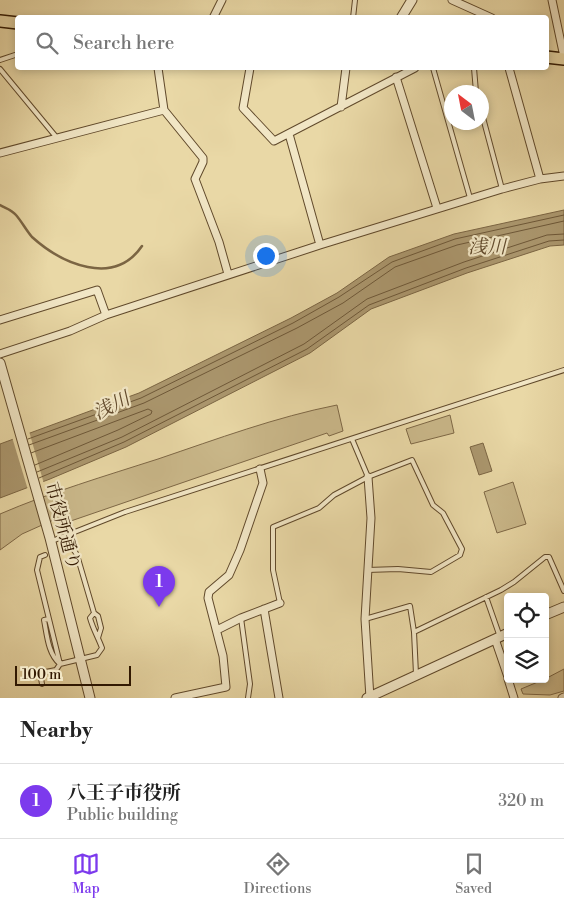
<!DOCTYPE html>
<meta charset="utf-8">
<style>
:root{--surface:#fff;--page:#f6f6f6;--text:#222;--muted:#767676;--line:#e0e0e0;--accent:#7c3aed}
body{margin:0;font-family:"Libre Bodoni","Noto Serif JP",serif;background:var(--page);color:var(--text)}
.controls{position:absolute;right:15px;bottom:15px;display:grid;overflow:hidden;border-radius:5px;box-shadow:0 2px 8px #0003}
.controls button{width:45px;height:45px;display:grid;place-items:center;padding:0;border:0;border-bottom:1px solid var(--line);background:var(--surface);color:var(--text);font:25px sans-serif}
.compass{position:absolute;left:444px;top:85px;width:45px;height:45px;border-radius:50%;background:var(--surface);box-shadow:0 2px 8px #0003;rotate:328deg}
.scale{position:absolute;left:15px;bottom:12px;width:116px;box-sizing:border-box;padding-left:5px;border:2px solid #321902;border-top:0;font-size:14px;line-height:18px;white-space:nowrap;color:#321902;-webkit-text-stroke:4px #f1e6c5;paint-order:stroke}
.you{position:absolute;left:265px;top:255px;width:18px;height:18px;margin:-12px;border:4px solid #fff;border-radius:50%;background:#1a73e8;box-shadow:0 0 0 8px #1a73e833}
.badge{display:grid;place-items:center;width:32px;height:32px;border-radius:50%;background:var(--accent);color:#fff;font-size:16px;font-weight:700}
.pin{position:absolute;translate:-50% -41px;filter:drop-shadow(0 1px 2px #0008)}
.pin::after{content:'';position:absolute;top:26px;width:18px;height:15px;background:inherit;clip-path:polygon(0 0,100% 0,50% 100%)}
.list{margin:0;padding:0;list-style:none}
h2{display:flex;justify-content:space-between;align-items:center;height:65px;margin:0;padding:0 20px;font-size:21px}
h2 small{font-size:16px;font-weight:400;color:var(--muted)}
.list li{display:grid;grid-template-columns:32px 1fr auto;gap:15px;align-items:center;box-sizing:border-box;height:75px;padding:0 20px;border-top:1px solid var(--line)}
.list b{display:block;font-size:19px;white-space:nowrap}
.list p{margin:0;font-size:16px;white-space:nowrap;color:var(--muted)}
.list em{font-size:16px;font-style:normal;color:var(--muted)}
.icon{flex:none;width:28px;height:28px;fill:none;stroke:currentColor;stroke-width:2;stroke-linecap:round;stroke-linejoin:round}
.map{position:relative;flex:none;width:564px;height:698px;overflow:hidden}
.search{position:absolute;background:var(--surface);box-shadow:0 2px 8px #0003;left:15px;right:15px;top:15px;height:55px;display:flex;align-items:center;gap:12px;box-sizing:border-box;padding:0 18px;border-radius:5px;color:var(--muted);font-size:19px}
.sheet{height:140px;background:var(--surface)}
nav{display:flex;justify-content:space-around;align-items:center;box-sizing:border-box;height:70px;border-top:1px solid var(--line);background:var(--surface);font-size:14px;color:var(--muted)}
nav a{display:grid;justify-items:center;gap:2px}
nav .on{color:var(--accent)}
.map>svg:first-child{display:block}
</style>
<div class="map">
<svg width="564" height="698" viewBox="0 0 564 698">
<rect width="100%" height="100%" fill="#e9d8a6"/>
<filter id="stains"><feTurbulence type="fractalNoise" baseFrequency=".004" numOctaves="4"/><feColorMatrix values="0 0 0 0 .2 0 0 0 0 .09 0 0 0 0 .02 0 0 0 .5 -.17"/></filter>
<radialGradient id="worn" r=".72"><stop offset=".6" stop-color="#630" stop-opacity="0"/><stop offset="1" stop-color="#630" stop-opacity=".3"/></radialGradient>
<path fill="#cab88a" stroke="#7e6846" d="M337 405 343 431 329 436 327 433 65 523 60 517 22 534 0 550V514C51 492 105 476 158 459 217 439 276 417 337 405Z
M450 415 454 433 411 444 406 429Z
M513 482 526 524 497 533 484 492Z
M564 669V691L550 695 523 694 521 689 545 679Z"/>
<path fill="#ab976e" stroke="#7b6543" d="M564 210V245L550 246 467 273 371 309 310 353 126 447 50 479 0 498V444L139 393 291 318 337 293 389 257 454 234Z
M483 443 492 471 479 475 470 447Z"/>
<path fill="#e9d8a6" d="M29 431 44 484 28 490 12 437Z"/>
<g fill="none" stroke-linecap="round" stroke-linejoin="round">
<path stroke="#6e5838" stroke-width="1" d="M28 439 141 398 293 323 339 297 392 262 455 239 564 215
M29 445 144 403 297 328 343 303 395 267 457 245 564 221
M31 453 148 409 152 411 151 414 118 430 35 465
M37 472 122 437 304 344 367 299 464 262 547 235 564 234
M39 478 124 442 307 349 369 305 466 268 549 241 564 240"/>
<path stroke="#7b6543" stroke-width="2.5" d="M0 205C5 208 12 210 16 215 22 222 26 230 32 237 62 264 114 287 142 246"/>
<g stroke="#60492b" stroke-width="6">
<path id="service" d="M353 18 355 0
M0 60 18 54
M433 68 470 198
M474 68 476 92
M0 69 57 138
M482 114 502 189
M352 439 368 477
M52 541 125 512 564 370
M63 548 66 546 74 550 77 555 94 613
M45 555 40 557 37 570 60 664
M486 597 500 637
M280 603 273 570V527L319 508 334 495 368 477 412 460 433 505 443 513 462 549 460 555 431 572 398 569 367 570
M241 618 250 684 248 698
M49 619 44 620C47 635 48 654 60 664
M365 619 410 606 414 632 501 590 514 582 545 557H549L564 591
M414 632 416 674
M42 684 40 673 56 670 60 664 97 655 102 648C98 637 93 629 90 618L94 613 98 616 101 628 98 638"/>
</g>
<g stroke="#60492b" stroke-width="9">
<path id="minor" d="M452 0 492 18
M552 0 564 57
M213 18 222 0
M158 68 164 110 203 158V162L195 179 219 242 228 274
M250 68 243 108 274 141 415 68
M509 68 540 179
M396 77 437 208
M341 107 346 68
M289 134 320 245
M0 153 164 110
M0 320 97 290 106 315
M0 354 70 331 106 315 320 245 502 189 540 179 564 176
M368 477 371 518 365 619 370 698
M264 609 279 698
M217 630 241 618 280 603
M495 639 508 677
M508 679 514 698
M175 698 226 687 223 656 208 598 209 592 229 575 240 550 263 483 260 469
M562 698 564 697"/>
</g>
<g stroke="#60492b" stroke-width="11">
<path id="tertiary" d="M401 18 412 0
M0 363 50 538 90 698
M545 615 564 607
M367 698 508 633"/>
</g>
<g stroke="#321902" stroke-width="14">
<path id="primary" d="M0 21 18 23
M546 57 564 59"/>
</g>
<use href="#service" stroke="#f1e6c5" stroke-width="4"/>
<use href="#minor" stroke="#f1e6c5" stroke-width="7"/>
<use href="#tertiary" stroke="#f1e6c5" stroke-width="9"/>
<use href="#primary" stroke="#e9d8a6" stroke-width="11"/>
</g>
<g text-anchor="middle" stroke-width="4.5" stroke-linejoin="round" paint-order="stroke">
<g font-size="18" fill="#321902" stroke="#f1e6c5">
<text transform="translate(63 526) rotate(75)" y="6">市役所通り</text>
</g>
<g font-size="19" font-style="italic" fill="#624b2d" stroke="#f1e6c5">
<text x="487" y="253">浅川</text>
<text transform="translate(111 405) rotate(-27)" y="7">浅川</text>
</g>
</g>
<rect width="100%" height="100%" filter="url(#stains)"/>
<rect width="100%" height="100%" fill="url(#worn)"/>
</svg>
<div class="controls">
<button><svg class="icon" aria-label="locate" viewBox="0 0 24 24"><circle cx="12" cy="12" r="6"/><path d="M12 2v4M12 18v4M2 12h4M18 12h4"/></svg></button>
<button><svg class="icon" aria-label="layers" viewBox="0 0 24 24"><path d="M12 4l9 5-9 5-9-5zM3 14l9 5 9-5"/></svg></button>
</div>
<svg class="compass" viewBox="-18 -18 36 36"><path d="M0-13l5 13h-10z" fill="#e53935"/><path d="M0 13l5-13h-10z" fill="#767676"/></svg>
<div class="scale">100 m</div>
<div class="you"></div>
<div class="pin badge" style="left:159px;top:607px">1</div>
<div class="search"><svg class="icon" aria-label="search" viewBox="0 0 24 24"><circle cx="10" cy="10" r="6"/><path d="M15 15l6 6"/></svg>Search here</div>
</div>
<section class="sheet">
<h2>Nearby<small></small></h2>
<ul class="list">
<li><span class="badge">1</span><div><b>八王子市役所</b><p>Public building</p></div><em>320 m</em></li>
</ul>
</section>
<nav>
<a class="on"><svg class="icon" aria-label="map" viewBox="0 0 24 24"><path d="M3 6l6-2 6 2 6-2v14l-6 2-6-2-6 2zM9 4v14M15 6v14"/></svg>Map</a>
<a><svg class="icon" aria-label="directions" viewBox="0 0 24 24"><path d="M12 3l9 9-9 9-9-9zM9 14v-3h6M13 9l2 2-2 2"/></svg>Directions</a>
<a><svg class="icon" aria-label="saved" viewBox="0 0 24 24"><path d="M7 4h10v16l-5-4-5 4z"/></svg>Saved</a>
</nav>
